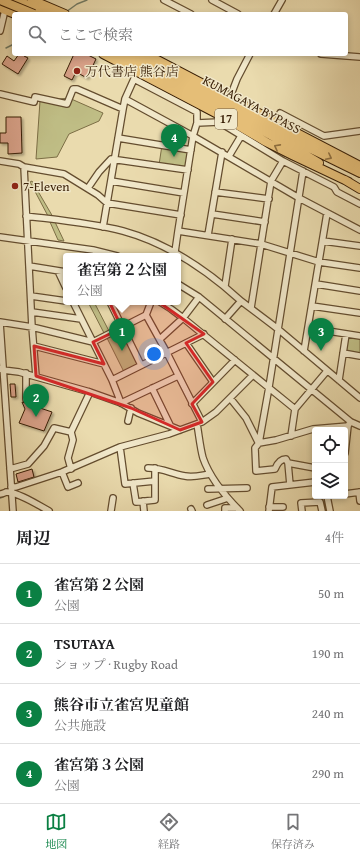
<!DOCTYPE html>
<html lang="ja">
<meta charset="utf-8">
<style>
:root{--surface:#fff;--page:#f6f6f6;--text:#202124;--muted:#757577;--line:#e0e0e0;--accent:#0b8043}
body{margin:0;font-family:"Gentium Book Plus","Noto Serif JP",serif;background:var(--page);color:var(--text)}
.controls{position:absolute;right:12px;bottom:12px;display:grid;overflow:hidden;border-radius:4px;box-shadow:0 2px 6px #0003}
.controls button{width:36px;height:36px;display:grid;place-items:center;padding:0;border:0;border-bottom:1px solid var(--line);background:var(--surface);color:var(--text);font:20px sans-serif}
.you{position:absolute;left:154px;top:354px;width:14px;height:14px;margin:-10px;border:3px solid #fff;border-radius:50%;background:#1a73e8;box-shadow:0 0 0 6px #1a73e833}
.badge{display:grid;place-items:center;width:26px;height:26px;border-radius:50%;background:var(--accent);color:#fff;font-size:13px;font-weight:700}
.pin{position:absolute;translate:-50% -33px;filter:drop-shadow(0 1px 2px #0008)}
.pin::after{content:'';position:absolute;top:21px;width:14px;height:12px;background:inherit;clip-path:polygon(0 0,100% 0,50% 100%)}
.popup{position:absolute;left:63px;top:253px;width:118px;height:52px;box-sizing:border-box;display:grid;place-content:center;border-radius:4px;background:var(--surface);filter:drop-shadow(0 1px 3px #0005);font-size:13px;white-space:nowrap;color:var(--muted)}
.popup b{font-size:15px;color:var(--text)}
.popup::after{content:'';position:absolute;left:50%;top:100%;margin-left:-8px;border:8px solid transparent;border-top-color:var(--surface)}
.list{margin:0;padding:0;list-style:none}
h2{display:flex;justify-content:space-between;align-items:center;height:52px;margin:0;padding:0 16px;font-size:17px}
h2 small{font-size:13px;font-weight:400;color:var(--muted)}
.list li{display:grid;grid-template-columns:26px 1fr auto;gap:12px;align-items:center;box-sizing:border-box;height:60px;padding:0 16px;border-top:1px solid var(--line)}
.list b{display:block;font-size:15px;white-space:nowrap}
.list p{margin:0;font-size:13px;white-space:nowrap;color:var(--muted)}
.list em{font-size:13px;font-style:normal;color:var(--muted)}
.icon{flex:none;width:22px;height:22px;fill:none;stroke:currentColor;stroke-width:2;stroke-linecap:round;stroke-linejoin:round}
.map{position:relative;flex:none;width:360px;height:511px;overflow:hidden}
.search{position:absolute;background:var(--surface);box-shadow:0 2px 6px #0003;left:12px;right:12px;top:12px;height:44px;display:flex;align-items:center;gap:10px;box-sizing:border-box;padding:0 14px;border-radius:4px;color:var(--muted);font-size:15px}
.sheet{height:292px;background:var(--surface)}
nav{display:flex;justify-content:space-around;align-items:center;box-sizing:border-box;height:56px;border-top:1px solid var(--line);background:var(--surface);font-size:11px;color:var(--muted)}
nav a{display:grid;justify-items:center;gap:2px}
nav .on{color:var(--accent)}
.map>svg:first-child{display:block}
</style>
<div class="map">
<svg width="360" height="511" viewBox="0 0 360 511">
<defs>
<filter id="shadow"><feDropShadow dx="2" dy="2" stdDeviation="1" flood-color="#0004"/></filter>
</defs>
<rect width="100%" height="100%" fill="#eadbae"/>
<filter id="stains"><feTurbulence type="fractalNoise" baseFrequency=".005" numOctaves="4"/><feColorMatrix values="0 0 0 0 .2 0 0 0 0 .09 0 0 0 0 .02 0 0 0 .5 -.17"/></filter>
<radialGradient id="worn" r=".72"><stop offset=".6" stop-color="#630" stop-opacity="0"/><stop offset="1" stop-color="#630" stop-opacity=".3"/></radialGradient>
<path fill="#bfbd85" stroke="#7c6e45" d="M69 98 103 113 99 121 69 134 57 157 36 159 40 101Z
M162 145 190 149 186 169 159 165Z
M32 181 53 217 48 216 30 182Z
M50 222H55L64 241 58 240Z
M88 302H94L109 331 104 333Z
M122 330 138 364 124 372 107 338Z
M347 336 360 338V355L345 352Z"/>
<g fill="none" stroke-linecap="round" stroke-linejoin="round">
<path stroke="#727c66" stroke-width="1.5" d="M66 12 77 4 87 0
M6 48 14 44
M0 498 3 497
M40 509 42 511"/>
</g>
<path fill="#daa38b" stroke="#381e05" filter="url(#shadow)" d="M19 54H25L24 56 28 58 18 74 2 64 7 56 14 61Z
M74 54H86L96 59 87 78 76 72 72 80 64 76Z
M6 117H21L22 153 8 154V143H0V133H6Z
M10 384H15L16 397H11Z
M22 402 52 412 44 431 19 423 25 409Z
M32 469 34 477 18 482 16 474Z"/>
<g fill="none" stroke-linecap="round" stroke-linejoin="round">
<g stroke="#644d2f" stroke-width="8">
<path id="minor" d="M164 0 191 14
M212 0 238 14
M274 14 282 0
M0 31 5 10
M321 54 360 57
M232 92 237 79 250 54
M0 94 34 102 35 97 67 104 73 89H77L123 109
M125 99 193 136 299 198 360 230
M280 113 324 136 360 131
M197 123 219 122 283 161 334 187 337 192 360 204
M118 138 191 150
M229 156 241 136
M0 161 19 164 24 167 64 174 98 195 107 203 181 215
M24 167 32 327 36 376
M303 171 269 387 259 443 255 448 256 471 275 469C277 464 280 459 286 459L288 463 315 468
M111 181 184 193
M88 188 99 172 111 159 188 170
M215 192 269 199
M212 214 265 222
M26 216C58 220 91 223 123 231 167 243 208 271 241 301
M103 227 123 109 125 99 134 79 197 112V123L193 136 178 231 175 252 173 256
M178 231 261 244 319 262 360 268
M208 235 222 152
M0 237 93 250 117 256
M323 241 360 246
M29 266 66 272
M58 271 66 288
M178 284 199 297 351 422 360 426
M316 284 360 291
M225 286 232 239
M31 296 66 301
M73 302 112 380 121 403
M110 302 141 365
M160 302 171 309 183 318 295 409 327 371
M312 306 360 313
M251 308 271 181 283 161
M32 312 81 319
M146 315 167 353 202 422
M225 319 241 301 278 329 360 398
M0 322 32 327 93 342 146 315 151 302
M0 323 13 511
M309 328 360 336
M160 339 183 318 199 297
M186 343 213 382
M34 346 104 364
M304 351 327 213
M343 353 360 356
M0 369 3 370 19 372 90 392 121 403 138 413 180 430
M26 373V399
M112 380 204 334
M339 380 346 334
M152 388 170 425
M230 398 246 418 258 442
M121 403 178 376
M192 404 235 360
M128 421 131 408
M197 424C199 435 200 447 203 458 210 478 225 496 240 511
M71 432 90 392
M291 436 295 409
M259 443 276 440 313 429 348 426
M120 447 125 484 155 481
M345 453 348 426 349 424
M288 463 290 485
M148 468C163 468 172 474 185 476 194 478 202 475 210 474
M10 469 28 464 44 446 54 428 71 432 73 440 68 458 71 469
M62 472 68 487 78 483
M133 483 136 502 155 500V468
M11 487H16L62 472 120 447 169 434 202 422 216 412 253 375
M208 489 247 488
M359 492 360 501
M0 494C1 494 5 493 6 492 18 492 38 505 49 511
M345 494 360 492
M327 496 330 511
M143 501 144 511
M207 505 228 498
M269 507H283
M191 509 192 511
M111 511 113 498
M225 511V508H237
M269 511 272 487 315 482
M302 511 301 503 320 502 322 511"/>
</g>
<g stroke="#381e05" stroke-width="10">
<path id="highway" d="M16 0 50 14
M32 0 65 14
M0 8 15 14
M103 54 227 119 266 142 292 155 349 182
M119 54C186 89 254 124 319 163
M133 54 309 148 360 173
M146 54 360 166
M345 180 360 189"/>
</g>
<use href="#minor" stroke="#f1e8ca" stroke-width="5.5"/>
<use href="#highway" stroke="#e5be77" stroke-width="8"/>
<g stroke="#381e05" stroke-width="10" stroke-linecap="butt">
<path id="highway-bridge" d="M0 0 34 14"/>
</g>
<use href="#highway-bridge" stroke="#e5be77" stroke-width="8"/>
</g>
<defs><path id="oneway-chevron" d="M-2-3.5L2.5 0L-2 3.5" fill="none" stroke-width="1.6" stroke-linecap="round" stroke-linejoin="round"/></defs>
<g stroke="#8e6e3e">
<use href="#oneway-chevron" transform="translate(277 147) rotate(-152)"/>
<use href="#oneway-chevron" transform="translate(329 157) rotate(27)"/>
</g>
<path fill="#d62828" fill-opacity="0.2" stroke="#d62828" stroke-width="3" stroke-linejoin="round" d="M97 277 130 287 153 298 204 334 186 343 213 382 192 404 202 422 180 430 131 408 36 376 34 346 104 364 93 342 122 328Z"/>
<g fill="#8f2418" stroke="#f1e8ca" stroke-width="1.5">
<circle cx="77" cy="71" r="4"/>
<circle cx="15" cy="186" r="4"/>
</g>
<g text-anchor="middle" stroke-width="3" stroke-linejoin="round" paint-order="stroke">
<rect fill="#f1e8ca" stroke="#705b40" stroke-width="1" x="215" y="109" width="22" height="20" rx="3"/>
<g font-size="12" font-weight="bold" fill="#381e05">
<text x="226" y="123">17</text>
</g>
<g font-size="13" fill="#381e05" stroke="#f1e8ca" text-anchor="start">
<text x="85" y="76">万代書店 熊谷店</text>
<text x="23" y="191">7-Eleven</text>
</g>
<g font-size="13" fill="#381e05" stroke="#f1e8ca">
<text transform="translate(252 104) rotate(28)" y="5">KUMAGAYA BYPASS</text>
</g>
</g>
<rect width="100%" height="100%" filter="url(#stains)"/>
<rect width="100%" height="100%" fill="url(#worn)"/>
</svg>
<div class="controls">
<button><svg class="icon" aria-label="locate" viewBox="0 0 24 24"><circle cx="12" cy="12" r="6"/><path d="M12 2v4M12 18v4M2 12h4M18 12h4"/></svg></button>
<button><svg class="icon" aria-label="layers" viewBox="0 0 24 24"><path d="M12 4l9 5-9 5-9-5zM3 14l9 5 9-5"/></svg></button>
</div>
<div class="you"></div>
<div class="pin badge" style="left:122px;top:351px">1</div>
<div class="popup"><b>雀宮第２公園</b>公園</div>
<div class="pin badge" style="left:36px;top:417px">2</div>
<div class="pin badge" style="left:321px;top:351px">3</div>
<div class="pin badge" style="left:174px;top:157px">4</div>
<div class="search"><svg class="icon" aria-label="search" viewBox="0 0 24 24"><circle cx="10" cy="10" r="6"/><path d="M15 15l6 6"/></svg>ここで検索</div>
</div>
<section class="sheet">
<h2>周辺<small>4件</small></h2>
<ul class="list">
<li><span class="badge">1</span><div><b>雀宮第２公園</b><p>公園</p></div><em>50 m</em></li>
<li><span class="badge">2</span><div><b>TSUTAYA</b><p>ショップ · Rugby Road</p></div><em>190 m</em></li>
<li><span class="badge">3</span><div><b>熊谷市立雀宮児童館</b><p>公共施設</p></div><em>240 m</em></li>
<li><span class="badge">4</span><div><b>雀宮第３公園</b><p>公園</p></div><em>290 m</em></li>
</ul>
</section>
<nav>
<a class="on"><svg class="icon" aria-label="map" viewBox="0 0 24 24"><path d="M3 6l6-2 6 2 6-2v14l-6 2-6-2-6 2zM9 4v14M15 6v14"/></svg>地図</a>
<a><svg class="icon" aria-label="directions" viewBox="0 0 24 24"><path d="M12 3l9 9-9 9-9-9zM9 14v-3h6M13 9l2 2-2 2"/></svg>経路</a>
<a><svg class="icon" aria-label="saved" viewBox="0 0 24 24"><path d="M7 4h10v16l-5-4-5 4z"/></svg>保存済み</a>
</nav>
